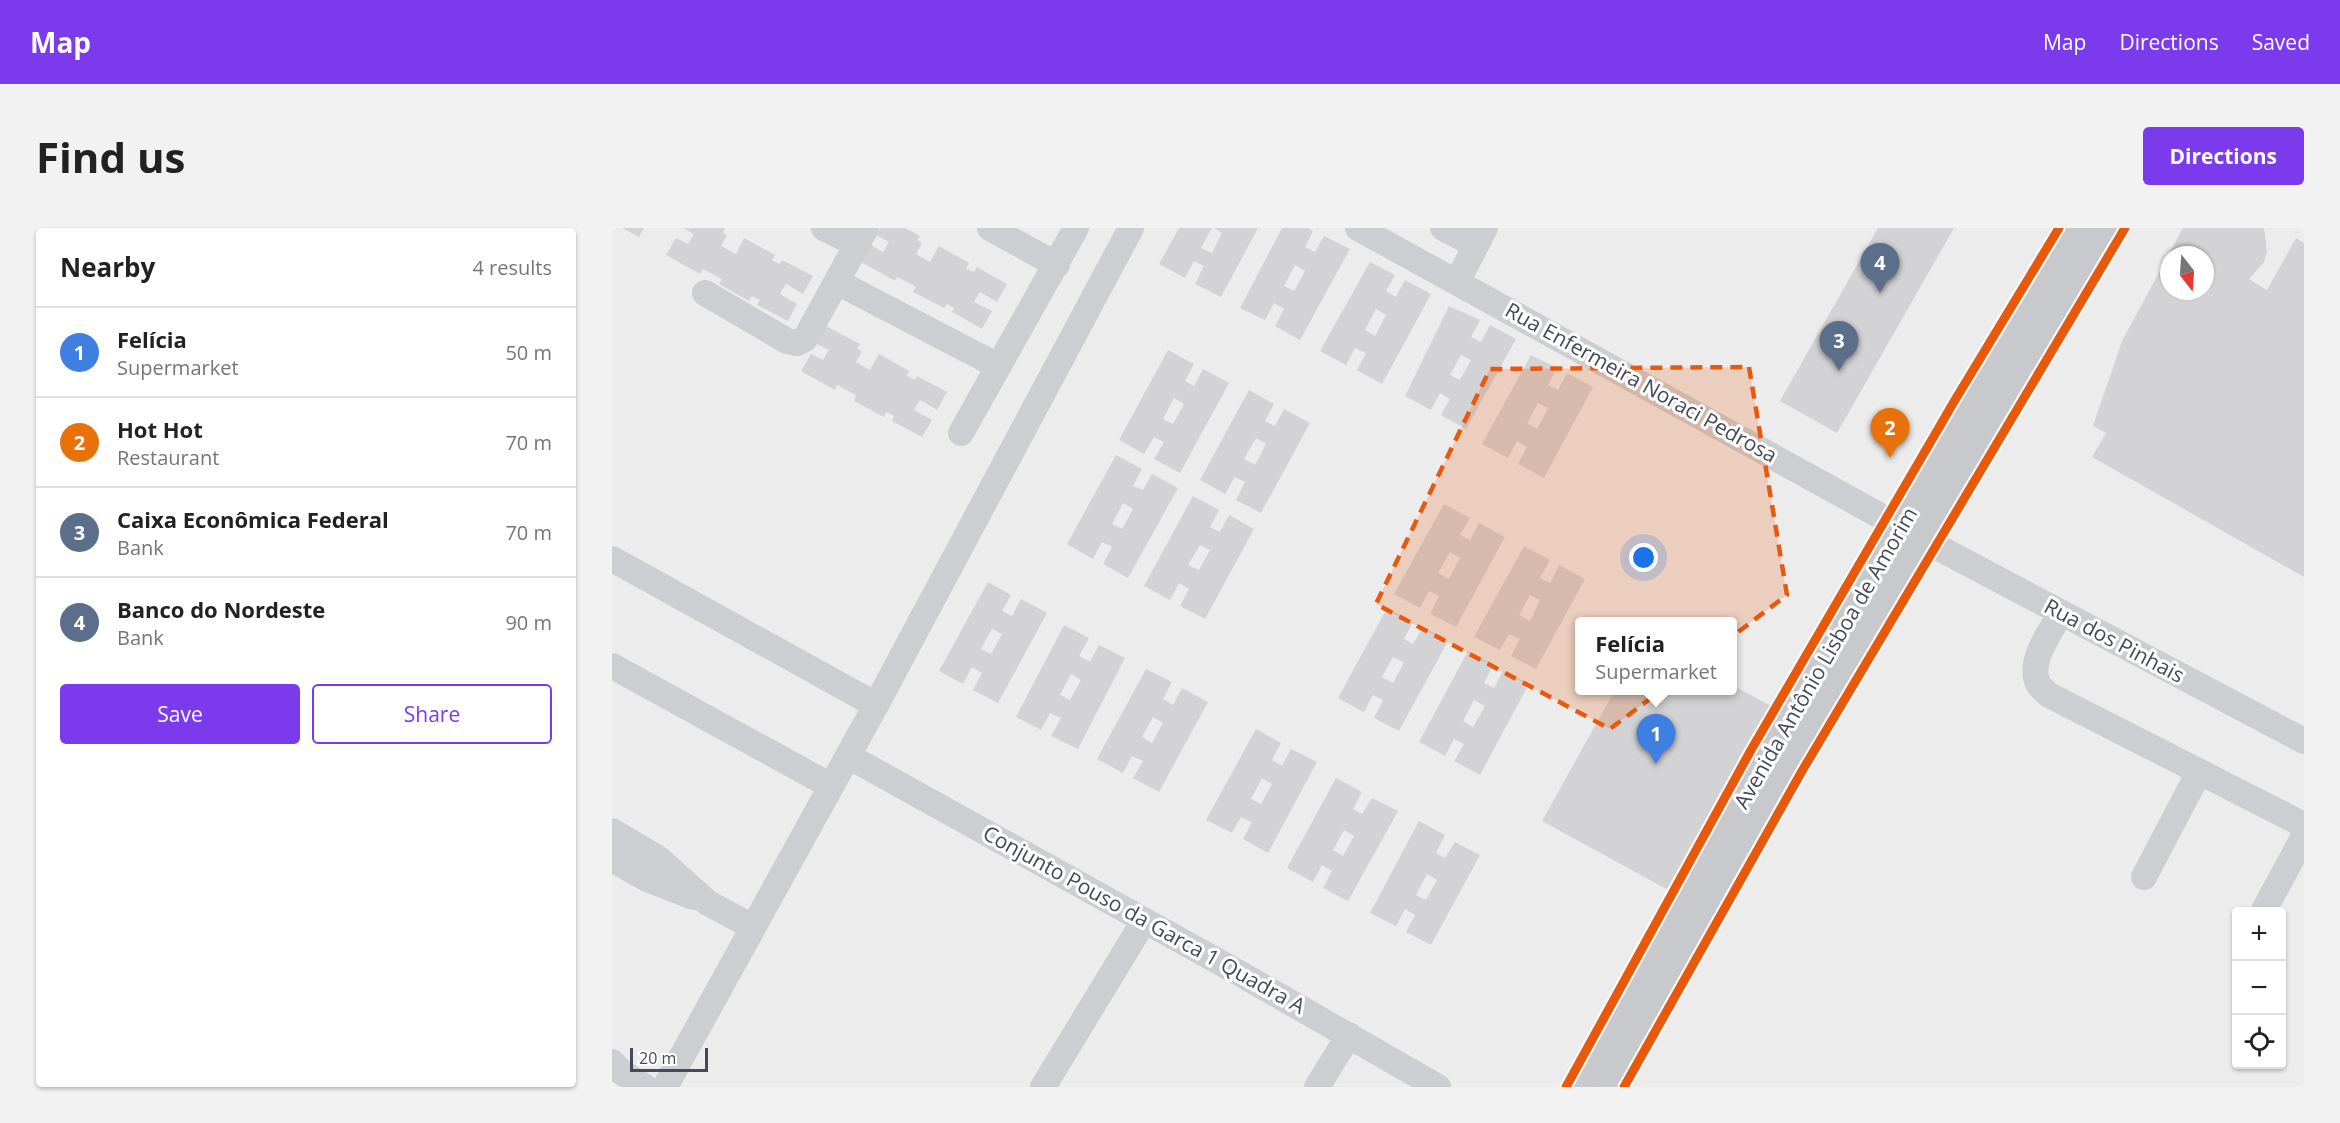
<!DOCTYPE html>
<meta charset="utf-8">
<style>
:root{--surface:#fff;--page:#f2f2f2;--text:#222;--muted:#767676;--line:#e0e0e0;--accent:#7c3aed}
body{margin:0;font-family:"Open Sans",sans-serif;background:var(--page);color:var(--text)}
.controls{position:absolute;right:18px;bottom:18px;display:grid;overflow:hidden;border-radius:6px;box-shadow:0 2px 4px #0004}
.controls button{width:54px;height:54px;display:grid;place-items:center;padding:0;border:0;border-bottom:2px solid var(--line);background:var(--surface);color:var(--text);font:30px sans-serif}
.compass{position:absolute;left:1548px;top:18px;width:54px;height:54px;border-radius:50%;background:var(--surface);box-shadow:0 2px 4px #0004;rotate:163deg}
.scale{position:absolute;left:18px;bottom:15px;width:78px;box-sizing:border-box;padding-left:6px;border:3px solid #444b58;border-top:0;font-size:16px;line-height:21px;white-space:nowrap;color:#444b58;-webkit-text-stroke:4px #fff;paint-order:stroke}
.you{position:absolute;left:1032px;top:330px;width:21px;height:21px;margin:-15px;border:4px solid #fff;border-radius:50%;background:#1a73e8;box-shadow:0 0 0 9px #1a73e833}
.badge{display:grid;place-items:center;width:39px;height:39px;border-radius:50%;background:var(--accent);color:#fff;font-size:20px;font-weight:700}
.pin{position:absolute;translate:-50% -50px;filter:drop-shadow(0 2px 3px #0008)}
.pin::after{content:'';position:absolute;top:32px;width:21px;height:18px;background:inherit;clip-path:polygon(0 0,100% 0,50% 100%)}
.popup{position:absolute;left:963px;top:389px;width:162px;height:78px;box-sizing:border-box;display:grid;place-content:center;border-radius:6px;background:var(--surface);filter:drop-shadow(0 2px 4px #0005);font-size:20px;white-space:nowrap;color:var(--muted)}
.popup b{font-size:22px;color:var(--text)}
.popup::after{content:'';position:absolute;left:50%;top:100%;margin-left:-12px;border:12px solid transparent;border-top-color:var(--surface)}
.list{margin:0;padding:0;list-style:none}
h2{display:flex;justify-content:space-between;align-items:center;height:78px;margin:0;padding:0 24px;font-size:26px}
h2 small{font-size:20px;font-weight:400;color:var(--muted)}
.list li{display:grid;grid-template-columns:39px 1fr auto;gap:18px;align-items:center;box-sizing:border-box;height:90px;padding:0 24px;border-top:2px solid var(--line)}
.list b{display:block;font-size:22px;white-space:nowrap}
.list p{margin:0;font-size:20px;white-space:nowrap;color:var(--muted)}
.list em{font-size:20px;font-style:normal;color:var(--muted)}
.actions{display:flex;gap:12px;padding:18px 24px}
.actions a{flex:1;padding:14px 0;border:2px solid var(--accent);border-radius:6px;text-align:center;font-size:21px;color:var(--accent)}
.actions .main{background:var(--accent);color:#fff}
.icon{flex:none;width:33px;height:33px;fill:none;stroke:currentColor;stroke-width:2;stroke-linecap:round;stroke-linejoin:round}
.map{position:relative;flex:none;width:1692px;height:859px;overflow:hidden;border-radius:6px}
header{display:flex;align-items:center;gap:36px;box-sizing:border-box;height:84px;padding:0 30px;background:var(--accent);color:#fff}
header strong{font-size:28px}
nav{display:flex;gap:33px;margin-inline-start:auto;font-size:21px}
.intro{display:flex;align-items:center;justify-content:space-between;box-sizing:border-box;height:144px;padding:0 36px}
h1{margin:0;font-size:42px}
.button{padding:15px 27px;border-radius:6px;background:var(--accent);color:#fff;font-size:21px;font-weight:700}
main{display:flex;gap:36px;padding:0 36px}
aside{flex:1;background:var(--surface);border-radius:6px;box-shadow:0 2px 4px #0004}
.map>svg:first-child{display:block}
</style>
<header>
<strong>Map</strong>
<nav><a>Map</a><a>Directions</a><a>Saved</a></nav>
</header>
<div class="intro"><h1>Find us</h1><a class="button">Directions</a></div>
<main>
<aside>
<h2>Nearby<small>4 results</small></h2>
<ul class="list">
<li><span class="badge" style="background:#3f7fe0">1</span><div><b>Felícia</b><p>Supermarket</p></div><em>50 m</em></li>
<li><span class="badge" style="background:#e8710a">2</span><div><b>Hot Hot</b><p>Restaurant</p></div><em>70 m</em></li>
<li><span class="badge" style="background:#5c6f8a">3</span><div><b>Caixa Econômica Federal</b><p>Bank</p></div><em>70 m</em></li>
<li><span class="badge" style="background:#5c6f8a">4</span><div><b>Banco do Nordeste</b><p>Bank</p></div><em>90 m</em></li>
</ul>
<div class="actions"><a class="main">Save</a><a>Share</a></div>
</aside>
<div class="map">
<svg width="1692" height="859" viewBox="0 0 1692 859">
<rect width="100%" height="100%" fill="#edecec"/>
<path fill="#d3d3d5" fill-rule="evenodd" d="M10 0H32L27 9Z
M71 0H113L111 5 115 7 109 18 124 26 132 10 163 27 160 32 168 36 170 32 201 48 191 66 174 56 168 66 185 76 176 93 145 77 148 72 140 68 137 73 107 56 110 51 91 41 88 46 54 27 64 10 76 16 82 6Z
M268 0H293L308 8 305 12 310 15 304 26 318 34 327 18 357 35 354 40 362 44 365 39 395 56 385 74 368 64 362 74 380 83 370 101 340 84 342 80 335 76 332 80 301 64 304 59 285 49 283 53 249 34 259 17 271 24 277 14 264 7Z
M567 0H600L589 20 600 25 610 5 602 0H646L609 69 583 56 592 38 582 33 573 50 547 36Z
M670 0H696L701 3 693 19 703 24 712 8 738 21 688 112 663 98 672 81 662 75 653 92 628 80ZM683 37 693 43 682 63 672 58Z
M1266 0H1342L1225 205 1168 173Z
M1571 0H1652L1655 24 1652 34 1637 51 1655 62 1684 10 1692 15V349L1480 229 1494 205 1481 198 1510 113ZM1557 27H1593V63H1557Z
M758 34 783 47 774 63 784 69 793 52 819 66 770 156 745 142 754 125 743 120 734 137 708 123ZM764 81 774 87 763 108 753 102Z
M837 78 868 92 859 109 869 114 878 97 904 111 854 201 829 187 838 171 828 165 819 182 793 168ZM849 127 859 132 848 152 838 147Z
M214 98 248 116 245 121 250 123 244 134 258 142 267 126 297 143 295 148 303 152 305 148 335 164 325 182 308 172 302 182 320 192 310 209 280 193 282 188 274 184 272 189 242 173 244 167 225 157 223 162 189 143 199 126 211 132 217 122 205 116Z
M556 122 582 136 573 153 582 158 591 141 617 155 568 245 542 231 552 214 542 209 532 226 507 212ZM562 170 572 176 561 196 551 191Z
M919 127 945 140 936 157 946 162 955 145 981 159 932 250 906 236 915 219 905 213 896 230 870 216ZM926 175 936 180 925 201 915 195Z
M637 162 662 176 653 193 663 198 672 181 698 195 649 285 624 272 633 254 623 249 613 266 588 252ZM644 210 654 216 643 237 632 231Z
M504 227 530 241 521 258 531 262 540 246 566 260 516 350 491 336 500 319 490 314 481 331 455 316ZM511 275 521 281 510 301 500 296Z
M581 268 607 282 598 299 608 304 617 287 642 301 593 391 568 378 577 361 567 355 558 372 532 358ZM588 317 598 322 587 342 576 337Z
M832 276 858 290 848 307 858 312 867 295 893 309 844 399 818 386 827 368 817 363 808 380 782 366ZM838 324 848 330 837 351 826 345Z
M912 318 938 332 928 350 938 355 947 337 973 351 924 441 899 428 908 411 897 406 888 422 862 409ZM918 367 928 372 918 393 907 387Z
M376 354 399 367 390 383 400 388 409 371 435 385 386 475 361 462 370 445 360 439 351 456 327 443ZM380 401 390 406 379 426 369 421Z
M775 380 801 394 792 411 801 416 811 399 836 413 787 503 762 490 771 472 761 467 752 484 726 470ZM781 429 792 434 781 455 770 449Z
M452 397 477 410 467 428 478 434 487 417 513 430 466 521 439 508 449 490 438 485 429 502 404 489ZM459 446 469 452 458 472 448 467Z
M856 423 881 437 872 455 882 460 891 443 917 456 868 547 842 533 852 516 842 511 833 528 807 514ZM862 472 873 478 861 499 851 493Z
M534 441 560 454 551 471 561 477 570 460 596 474 547 564 521 550 531 533 520 528 511 545 485 531ZM541 489 551 495 540 515 530 509Z
M1120 457 1159 478 1056 662 930 593 1003 462H1120Z
M644 501 669 515 660 532 670 538 679 521 705 534 656 625 631 611 640 594 629 589 620 605 594 592ZM650 550 660 556 649 576 639 571Z
M724 550 750 564 741 581 750 586 760 570 786 583 736 673 711 660 720 643 710 637 701 654 675 640ZM732 602 742 608 731 628 721 622Z
M807 593 833 607 824 625 833 630 843 614 868 627 819 717 794 704 803 687 793 681 784 698 758 685ZM815 646 825 652 814 672 804 667Z"/>
<g fill="none" stroke-linecap="round" stroke-linejoin="round">
<path stroke="#cdced2" stroke-width="26" d="M212 0 246 17
M378 0 445 37
M746 0 1312 312 1692 513
M831 0 864 17
M225 54 386 138
M845 54 873 0
M93 65 175 113 185 115 193 111 254 0
M349 205 464 0
M0 331 264 477
M1449 385C1439 403 1414 435 1427 457 1429 460 1434 464 1437 467L1692 597
M0 438 219 558
M236 528 627 745 826 859
M0 603 47 631 96 675 141 699
M0 631 35 651 81 669
M1532 649 1587 544
M1651 684 1692 608
M0 834 8 843 33 859
M53 859 264 477 519 0
M431 859 532 693
M705 859 737 807"/>
<path stroke="#c7c9cd" stroke-width="32" d="M965 859 1291 300 1459 0
M1000 859 1086 699 1492 0"/>
<g stroke="#fff" stroke-width="13">
<path id="cycleway" d="M954 859 1139 522 1343 172 1447 0
M1012 859 1190 543 1513 0"/>
</g>
<use href="#cycleway" stroke="#e8590c" stroke-width="9"/>
</g>
<path fill="#e8590c" fill-opacity="0.2" stroke="#e8590c" stroke-width="4.5" stroke-dasharray="12 8" stroke-linejoin="round" d="M1137 139 1175 367 998 501 764 376 878 141Z"/>
<g text-anchor="middle" stroke-width="6" stroke-linejoin="round" paint-order="stroke">
<g font-size="21" fill="#444b58" stroke="#fff">
<text transform="translate(1029 155) rotate(29)" y="7">Rua Enfermeira Noraci Pedrosa</text>
<text transform="translate(1502 413) rotate(28)" y="7">Rua dos Pinhais</text>
<text transform="translate(1214 430) rotate(-60)" y="7">Avenida Antônio Lisboa de Amorim</text>
<text transform="translate(532 692) rotate(29)" y="7">Conjunto Pouso da Garca 1 Quadra A</text>
</g>
</g>
</svg>
<div class="controls">
<button>+</button>
<button>−</button>
<button><svg class="icon" aria-label="locate" viewBox="0 0 24 24"><circle cx="12" cy="12" r="6"/><path d="M12 2v4M12 18v4M2 12h4M18 12h4"/></svg></button>
</div>
<svg class="compass" viewBox="-18 -18 36 36"><path d="M0-13l5 13h-10z" fill="#e53935"/><path d="M0 13l5-13h-10z" fill="#767676"/></svg>
<div class="scale">20 m</div>
<div class="you"></div>
<div class="pin badge" style="left:1044px;top:536px;background:#3f7fe0">1</div>
<div class="popup"><b>Felícia</b>Supermarket</div>
<div class="pin badge" style="left:1278px;top:230px;background:#e8710a">2</div>
<div class="pin badge" style="left:1227px;top:143px;background:#5c6f8a">3</div>
<div class="pin badge" style="left:1268px;top:65px;background:#5c6f8a">4</div>
</div>
</main>
